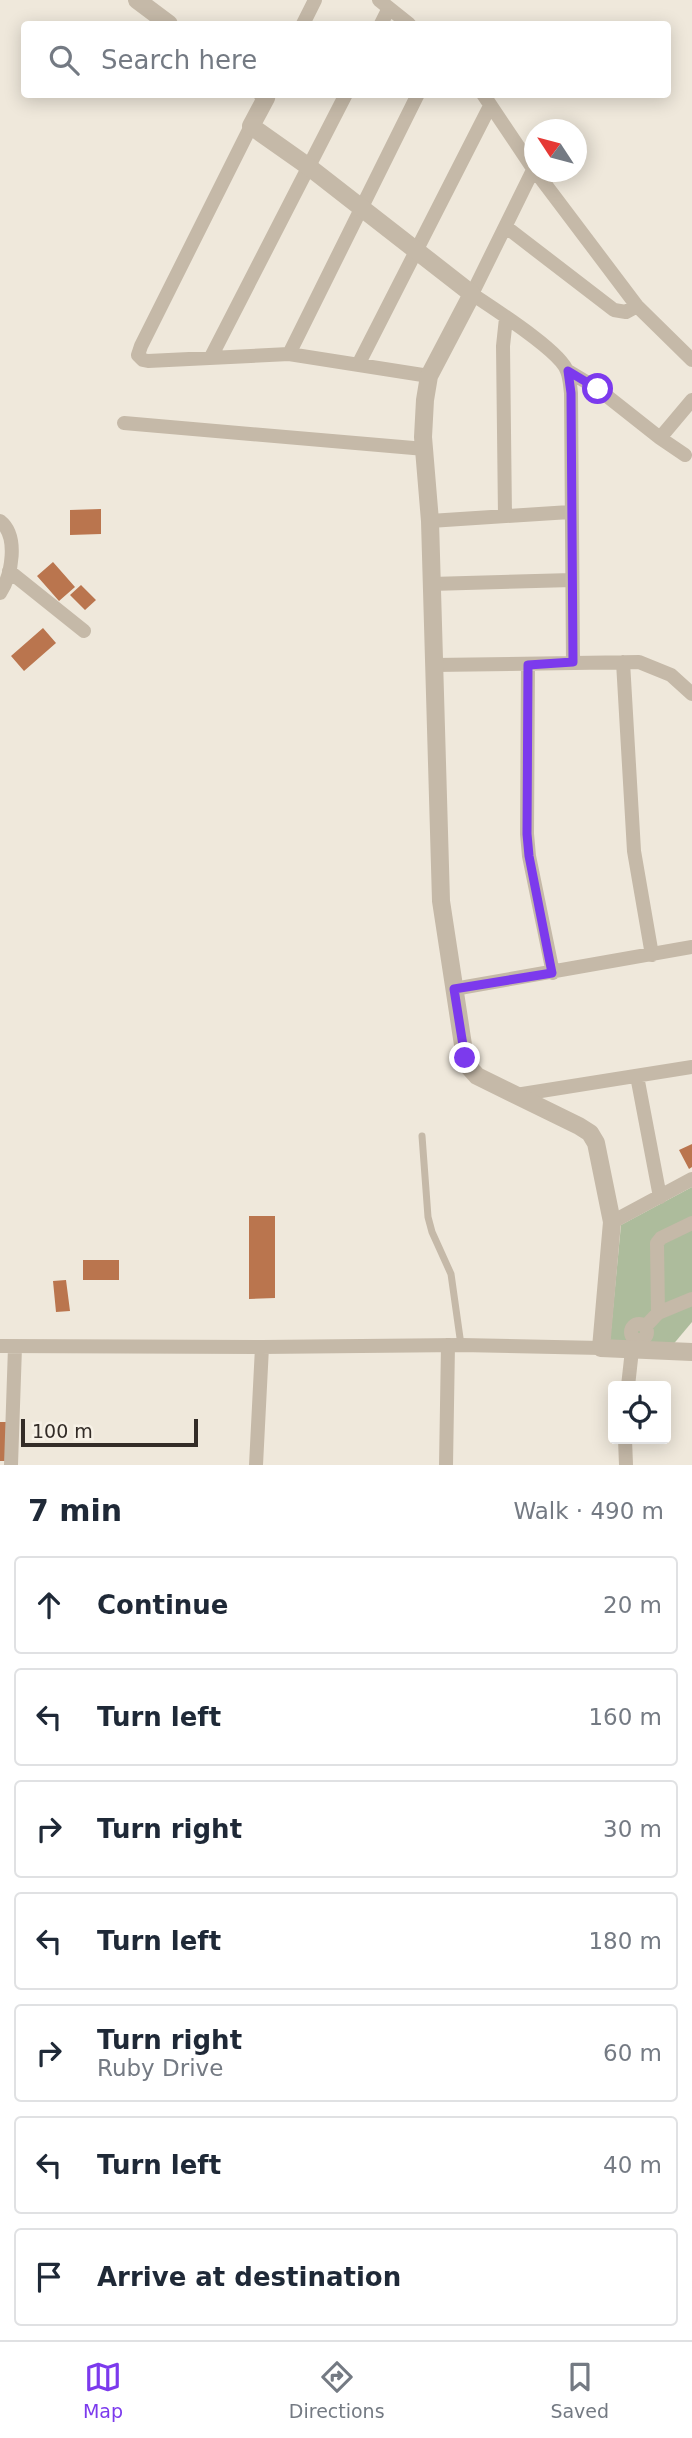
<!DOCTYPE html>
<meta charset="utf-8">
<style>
:root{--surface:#fff;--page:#f2f2f3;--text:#1f2937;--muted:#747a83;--line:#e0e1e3;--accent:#7c3aed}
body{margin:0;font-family:"DejaVu Sans",sans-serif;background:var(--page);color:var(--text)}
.controls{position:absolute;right:21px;bottom:21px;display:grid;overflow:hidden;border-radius:7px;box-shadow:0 4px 18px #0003}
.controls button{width:63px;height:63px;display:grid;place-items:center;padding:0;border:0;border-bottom:2px solid var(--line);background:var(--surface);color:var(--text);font:35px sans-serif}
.compass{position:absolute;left:524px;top:119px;width:63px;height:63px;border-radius:50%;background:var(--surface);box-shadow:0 4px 18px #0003;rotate:306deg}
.scale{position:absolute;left:21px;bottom:18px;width:177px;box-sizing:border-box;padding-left:7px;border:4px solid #332c27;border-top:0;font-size:19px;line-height:24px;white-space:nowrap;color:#332c27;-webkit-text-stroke:5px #f7f1e6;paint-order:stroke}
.stop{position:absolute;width:21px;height:21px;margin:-16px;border:5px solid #7c3aed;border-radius:50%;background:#fff}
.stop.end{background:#7c3aed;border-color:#fff;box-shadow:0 2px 7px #0008}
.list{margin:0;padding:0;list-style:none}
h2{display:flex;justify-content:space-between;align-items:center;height:91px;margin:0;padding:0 28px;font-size:30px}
h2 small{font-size:23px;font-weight:400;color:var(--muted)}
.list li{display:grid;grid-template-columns:46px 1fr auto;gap:21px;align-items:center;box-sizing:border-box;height:98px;margin:0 14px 14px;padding:0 14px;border:2px solid var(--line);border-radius:7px}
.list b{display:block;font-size:26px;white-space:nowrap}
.list p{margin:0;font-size:23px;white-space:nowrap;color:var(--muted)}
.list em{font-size:23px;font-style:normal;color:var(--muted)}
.icon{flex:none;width:38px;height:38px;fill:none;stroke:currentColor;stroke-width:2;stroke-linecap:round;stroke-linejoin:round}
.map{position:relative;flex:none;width:692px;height:1465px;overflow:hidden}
.search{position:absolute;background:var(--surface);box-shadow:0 4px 18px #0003;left:21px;right:21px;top:21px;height:77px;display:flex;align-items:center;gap:18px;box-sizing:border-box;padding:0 24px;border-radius:7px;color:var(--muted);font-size:26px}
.sheet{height:875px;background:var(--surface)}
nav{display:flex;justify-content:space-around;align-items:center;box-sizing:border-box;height:98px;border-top:2px solid var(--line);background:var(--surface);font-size:19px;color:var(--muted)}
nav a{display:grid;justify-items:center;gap:4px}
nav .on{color:var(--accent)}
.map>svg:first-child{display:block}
</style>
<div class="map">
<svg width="692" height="1465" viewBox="0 0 692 1465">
<rect width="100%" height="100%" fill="#efe8db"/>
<path fill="#adbc9c" d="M692 1187V1322L671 1347 610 1340 621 1225Z"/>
<path fill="#ba754e" d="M101 509V534L70 535V510Z
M53 562 75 587 59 601 37 576Z
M81 585 96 600 85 610 70 595Z
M43 628 56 643 24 671 11 656Z
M692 1144V1167L689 1169 679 1150Z
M249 1216H275V1298L249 1299Z
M83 1260H119V1280H83Z
M66 1280 70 1311 56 1312 53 1281Z
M0 1422H7L5 1461H0Z"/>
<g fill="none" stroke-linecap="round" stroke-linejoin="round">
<path stroke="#c5b9a8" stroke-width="7" d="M422 1136 428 1217 432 1232 451 1274 461 1345"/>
<path stroke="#c5b9a8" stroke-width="14" d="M379 0 409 24
M303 24 315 0
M381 24 389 8
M483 94 534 170
M251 126 141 346 138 355 143 360 148 361 289 354 429 376
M534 168 472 294C491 307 561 351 567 371 570 378 570 386 571 393L573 662
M506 227 614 310 626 312 637 306 536 172
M637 306 692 360
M289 354 418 94
M211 357 346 94
M358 365 490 106
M568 371 598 389 660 438 692 400
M124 423 425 449
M660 438 685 455
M505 516 503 346 506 318
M0 521C19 536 12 575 0 593
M430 521 570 512
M9 571 84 631
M431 584 572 580
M623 662 634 851 652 955
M434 665 639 662 671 675 692 694
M528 665 527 834 529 856 553 973
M454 989 692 947
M637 1076 660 1197
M516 1095 692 1067
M612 1222 692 1179
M658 1313 657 1243 661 1238 692 1223
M631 1332a8 8 0 1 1 16 0a8 8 0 1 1-16 0Z
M645 1327 658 1313 692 1299
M0 1346 262 1347 461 1345 601 1348
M628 1386 632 1350
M625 1439 626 1465
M11 1465 15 1347
M256 1465 262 1347
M446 1465 448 1345"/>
<path stroke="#c5b9a8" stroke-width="18" d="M137 0 169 24
M262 94 266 98 251 126 309 167 472 294 429 376 425 400 423 437 430 521 441 901 465 1058 468 1066 477 1076 579 1126 590 1133 596 1143 612 1222 601 1348 692 1352"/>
</g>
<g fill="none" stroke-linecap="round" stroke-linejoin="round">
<path stroke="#7c3aed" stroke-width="9" d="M465 1058 454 989 552 973 529 856 527 834 528 665 573 662 571 393 568 371 598 389"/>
</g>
</svg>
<div class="controls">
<button><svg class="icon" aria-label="locate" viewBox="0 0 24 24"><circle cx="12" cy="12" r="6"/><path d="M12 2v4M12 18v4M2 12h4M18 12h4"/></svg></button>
</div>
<svg class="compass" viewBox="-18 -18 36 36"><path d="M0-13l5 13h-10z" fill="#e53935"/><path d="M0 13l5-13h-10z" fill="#747a83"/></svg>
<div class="scale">100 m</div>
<div class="stop" style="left:598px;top:389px"></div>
<div class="stop end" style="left:465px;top:1058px"></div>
<div class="search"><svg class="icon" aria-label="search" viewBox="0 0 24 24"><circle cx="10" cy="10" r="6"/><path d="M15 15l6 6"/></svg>Search here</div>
</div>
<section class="sheet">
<h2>7 min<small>Walk · 490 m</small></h2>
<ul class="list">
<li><svg class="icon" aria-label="ahead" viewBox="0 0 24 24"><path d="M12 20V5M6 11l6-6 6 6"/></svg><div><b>Continue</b></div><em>20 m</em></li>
<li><svg class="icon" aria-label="left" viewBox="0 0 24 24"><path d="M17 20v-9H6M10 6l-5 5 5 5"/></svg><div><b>Turn left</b></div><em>160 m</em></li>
<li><svg class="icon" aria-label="right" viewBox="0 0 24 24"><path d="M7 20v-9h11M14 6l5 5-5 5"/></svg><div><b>Turn right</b></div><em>30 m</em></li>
<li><svg class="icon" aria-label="left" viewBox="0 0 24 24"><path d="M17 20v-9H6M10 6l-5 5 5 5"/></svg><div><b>Turn left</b></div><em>180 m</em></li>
<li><svg class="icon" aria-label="right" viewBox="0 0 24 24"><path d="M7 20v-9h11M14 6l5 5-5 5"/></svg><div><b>Turn right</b><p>Ruby Drive</p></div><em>60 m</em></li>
<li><svg class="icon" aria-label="left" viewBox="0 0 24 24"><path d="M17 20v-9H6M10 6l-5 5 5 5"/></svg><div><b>Turn left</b></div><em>40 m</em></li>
<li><svg class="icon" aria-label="arrive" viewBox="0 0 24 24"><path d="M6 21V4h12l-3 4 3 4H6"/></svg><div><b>Arrive at destination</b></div></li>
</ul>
</section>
<nav>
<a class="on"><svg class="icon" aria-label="map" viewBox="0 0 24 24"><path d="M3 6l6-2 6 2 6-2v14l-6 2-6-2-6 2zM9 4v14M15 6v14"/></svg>Map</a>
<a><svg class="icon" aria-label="directions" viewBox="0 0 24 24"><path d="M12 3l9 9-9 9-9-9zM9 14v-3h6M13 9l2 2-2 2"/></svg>Directions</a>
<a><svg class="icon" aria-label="saved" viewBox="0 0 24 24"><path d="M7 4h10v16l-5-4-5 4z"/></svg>Saved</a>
</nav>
